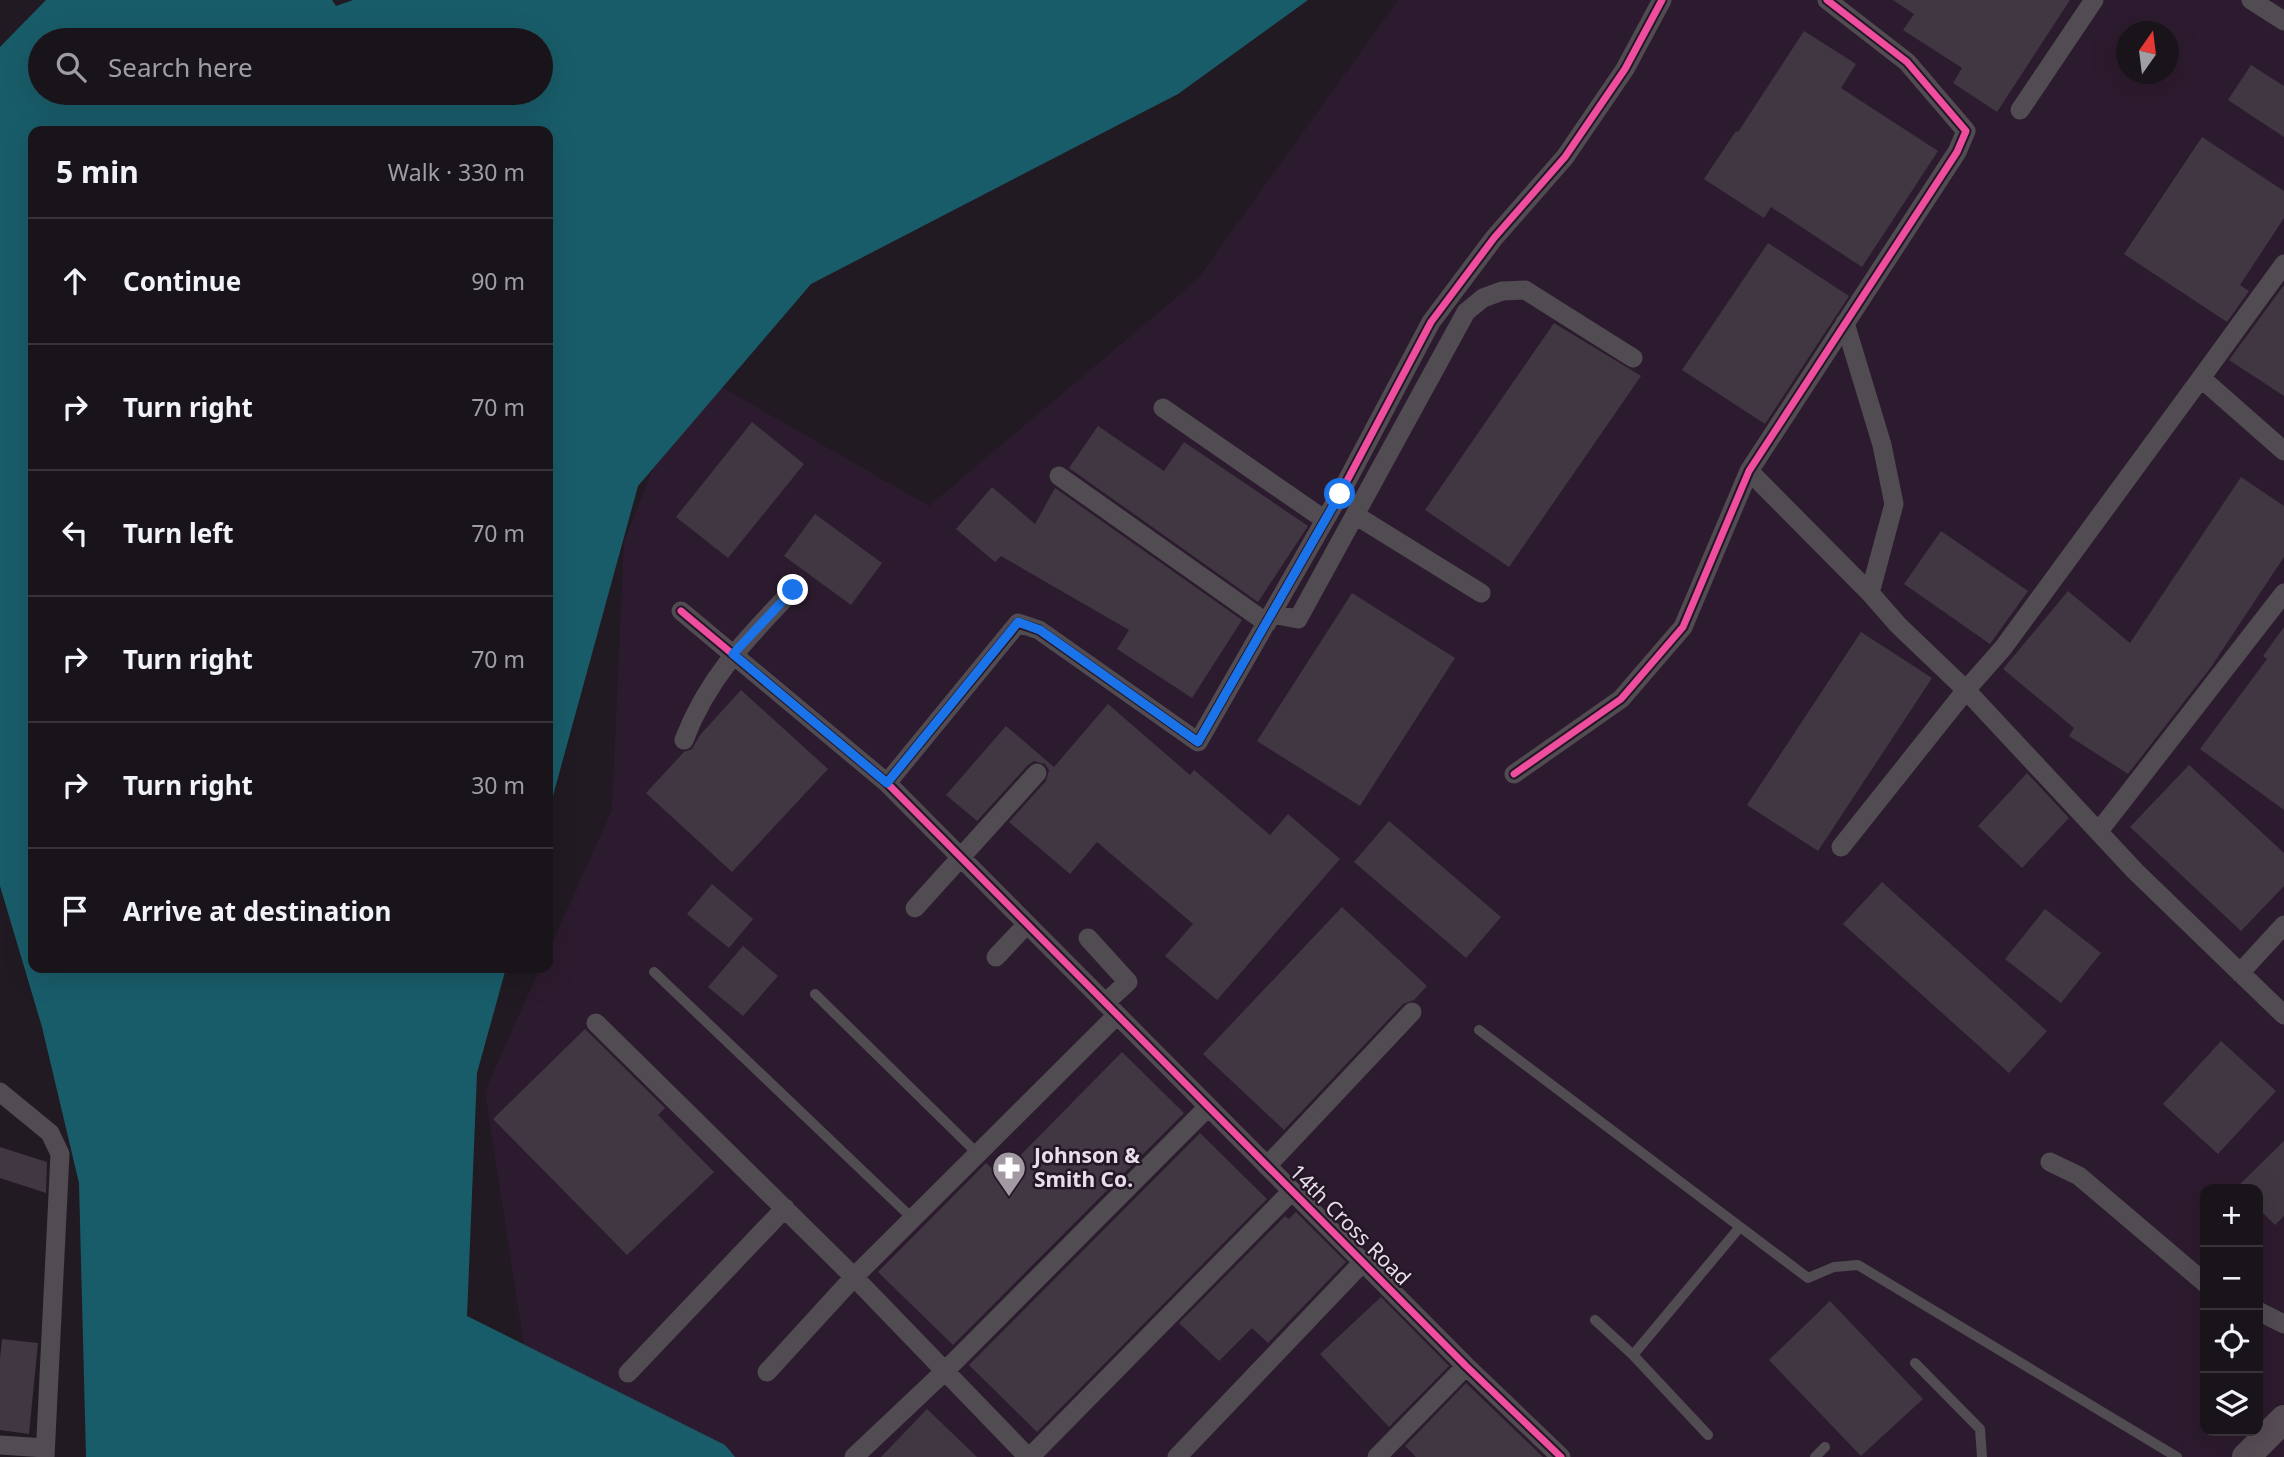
<!DOCTYPE html>
<meta charset="utf-8">
<style>
:root{--surface:#19141a;--page:#262127;--text:#f1f3f6;--muted:#9f9ea2;--line:#373339}
body{margin:0;font-family:"Noto Sans",sans-serif;background:var(--page);color:var(--text)}
.controls{position:absolute;right:21px;bottom:21px;display:grid;overflow:hidden;border-radius:14px;box-shadow:0 7px 28px #0002}
.controls button{width:63px;height:63px;display:grid;place-items:center;padding:0;border:0;border-bottom:2px solid var(--line);background:var(--surface);color:var(--text);font:35px sans-serif}
.compass{position:absolute;left:2116px;top:21px;width:63px;height:63px;border-radius:50%;background:var(--surface);box-shadow:0 7px 28px #0002;rotate:14deg}
.stop{position:absolute;width:21px;height:21px;margin:-16px;border:5px solid #1a73e8;border-radius:50%;background:#fff}
.stop.end{background:#1a73e8;border-color:#fff;box-shadow:0 2px 7px #0008}
.list{margin:0;padding:0;list-style:none}
h2{display:flex;justify-content:space-between;align-items:center;height:91px;margin:0;padding:0 28px;font-size:30px}
h2 small{font-size:23px;font-weight:400;color:var(--muted)}
.list li{display:grid;grid-template-columns:46px 1fr auto;gap:21px;align-items:center;box-sizing:border-box;height:126px;padding:0 28px;border-top:2px solid var(--line)}
.list b{display:block;font-size:26px;white-space:nowrap}
.list em{font-size:23px;font-style:normal;color:var(--muted)}
.icon{flex:none;width:38px;height:38px;fill:none;stroke:currentColor;stroke-width:2;stroke-linecap:round;stroke-linejoin:round}
.map{position:relative;flex:none;width:2284px;height:1457px;overflow:hidden}
.search{position:absolute;background:var(--surface);box-shadow:0 7px 28px #0002;left:28px;top:28px;width:525px;height:77px;display:flex;align-items:center;gap:18px;box-sizing:border-box;padding:0 24px;border-radius:38px;color:var(--muted);font-size:26px}
.panel{position:absolute;background:var(--surface);box-shadow:0 7px 28px #0002;left:28px;top:126px;width:525px;height:847px;border-radius:14px}
.map>svg:first-child{display:block}
</style>
<div class="map">
<svg width="2284" height="1457" viewBox="0 0 2284 1457">
<rect width="100%" height="100%" fill="#211a22"/>
<path fill="#2c1b2e" fill-rule="evenodd" d="M1398 0H2284V1457H541L485 1091 540 968H548V952L612 810 624 542 692 370 929 506 1197 280ZM2126 32H2168V74H2126ZM2205 1189H2258V1431H2205Z"/>
<path fill="#195c69" fill-rule="evenodd" d="M46 0H332L336 6 353 0H1308L1178 94 811 284 638 486 548 814V131H33V968H506L477 1073 467 1316 725 1445 735 1457H86L79 1183 42 1027 0 886V47ZM40 40H541V93H40Z"/>
<path fill="#403742" d="M1893 0H2070L1997 112 1953 83 1962 68 1903 30 1914 14Z
M1804 31 1856 64 1841 88 1938 151 1862 267 1771 207 1764 218 1704 179 1736 131 1738 132Z
M2251 65 2284 86V137L2228 100Z
M2202 137 2284 191V218L2240 285 2249 291 2227 322 2124 254Z
M1768 243 1849 296 1765 424 1682 370Z
M2284 285V396L2229 360Z
M1554 323 1641 376 1509 567 1425 510Z
M752 422 804 464 728 558 676 517Z
M1098 426 1164 471 1184 442 1308 526 1258 602 1069 468Z
M2241 477 2284 506V557L2211 667 2128 774 2069 736 2074 728 2003 669 2068 591 2130 643Z
M992 487 1035 524 1055 488 1242 620 1192 698 1117 649 1129 630 1001 556 995 562 956 529Z
M815 514 882 563 851 605 784 556Z
M1941 531 2028 591 1990 644 1904 584Z
M1352 593 1455 658 1360 806 1257 741Z
M2284 627V810L2200 749 2267 659 2263 656Z
M1861 632 1932 678 1818 851 1747 805Z
M741 690 828 769 732 872 646 793 684 752 692 749 700 735Z
M1108 704 1190 775 1194 770 1270 835 1288 814 1340 859 1217 1000 1165 956 1193 924 1097 842 1070 874 1009 822 1046 781 1049 770 1045 764 1034 761 1028 765 977 821 946 795 1006 726 1054 767Z
M2189 765 2284 853V886L2241 931 2130 827Z
M2027 773 2069 818 2022 868 1978 826Z
M1389 821 1501 917 1466 958 1354 862Z
M1882 882 2047 1031 2009 1073 1843 924Z
M712 884 753 919 729 948 687 914Z
M1342 907 1427 986 1414 1000 1403 1004 1284 1130 1203 1054Z
M2045 909 2101 953 2061 1003 2005 959Z
M743 946 778 976 743 1016 708 987Z
M585 1029 665 1108 658 1115 714 1172 627 1255 493 1119Z
M2221 1041 2276 1091 2218 1154 2163 1104Z
M1122 1052 1184 1113 953 1345 878 1272 986 1163 1000 1176Z
M1200 1133 1267 1199 1037 1432 969 1365Z
M2284 1141V1216L2275 1225 2258 1208V1189H2235Z
M0 1147 47 1162 46 1193 0 1178Z
M1296 1212 1346 1262 1268 1343 1252 1328 1219 1361 1179 1323 1285 1216 1289 1219Z
M1381 1297 1449 1366 1389 1427 1320 1354Z
M1830 1301 1923 1399 1861 1456 1769 1360Z
M2 1339 38 1343 29 1434 0 1430V1359Z
M1466 1383 1543 1457H1416L1405 1446Z
M927 1409 977 1457H881Z"/>
<g fill="none" stroke-linecap="round" stroke-linejoin="round">
<path stroke="#514b52" stroke-width="10" d="M654 972 913 1219
M815 994 978 1154
M1479 1030 1808 1278 1834 1267 1858 1265 2177 1457
M1595 1320 1633 1355
M1915 1363 1980 1429 1982 1457
M1708 1435 1633 1355 1740 1227
M1815 1457 1825 1447"/>
<path stroke="#514b52" stroke-width="19" d="M2251 0 2284 21
M2020 110 2094 0
M1845 323 1882 445 1894 504 1870 593 1898 625 1966 690 2135 871 2284 1015
M2201 378 2284 264
M1163 408 1325 520
M1749 471 1870 593
M1059 476 1267 623
M1355 515 1481 593
M681 611 887 783 1466 1366 1561 1457
M1272 614 1298 619 1466 312 1483 298 1502 291 1525 290 1633 358
M684 740C708 677 748 637 793 590
M1514 774 1621 699 1683 627 1749 471 1957 152 1966 131 1907 62 1827 0
M887 783 1018 623 1039 630 1198 742 1340 494 1431 322 1494 238 1565 157 1625 69 1662 0
M2099 831 2284 593
M1841 847 1966 690 2003 648 2201 378 2284 451
M915 908 1037 773
M1088 938 1128 982 1105 1003
M996 957 1027 924
M2240 973 2284 925
M596 1023 854 1277 1028 1457
M0 1092 50 1133 60 1154 45 1457
M2050 1162 2079 1176 2205 1283
M1267 1166 1412 1012
M2258 1311 2284 1324
M767 1372 854 1277 1117 1015
M628 1373 785 1208
M0 1445 45 1448
M854 1457 945 1371 1208 1107
M1030 1457 1292 1191
M1177 1457 1363 1262
M1377 1457 1466 1366"/>
<path stroke="#564d54" stroke-width="28" d="M2246 1457 2284 1419"/>
<g stroke="#241626" stroke-width="11">
<path id="cycleway" d="M681 611 887 783 1466 1366 1561 1457
M1514 774 1621 699 1683 627 1749 471 1957 152 1966 131 1907 62 1827 0
M887 783 1018 623 1039 630 1198 742 1340 494 1431 322 1494 238 1565 157 1625 69 1662 0"/>
</g>
<use href="#cycleway" stroke="#ef4d9e" stroke-width="7"/>
</g>
<g fill="none" stroke-linecap="round" stroke-linejoin="round">
<path stroke="#1a73e8" stroke-width="9" d="M793 590 733 654 887 783 1018 622 1040 630 1198 742 1340 494"/>
</g>
<defs>
<g id="pharmacy-pin" transform="scale(1.75)"><path d="M0 17L-7.5 6A9.5 9.5 0 1 1 7.5 6Z" fill="#a299a3" stroke="#241626"/><path d="M-2-6h4v4h4v4h-4v4h-4v-4h-4v-4h4Z" fill="#fff"/></g>
</defs>
<g fill-rule="evenodd">
<use href="#pharmacy-pin" x="1009" y="1168"/>
</g>
<g text-anchor="middle" stroke-width="5" stroke-linejoin="round" paint-order="stroke">
<g font-size="21" font-weight="bold" fill="#e8dee9" stroke="#241626" text-anchor="start">
<text x="1034" y="1163">Johnson &amp;<tspan x="1034" dy="24">Smith Co.</tspan></text>
</g>
<g font-size="21" fill="#e8dee9" stroke="#241626">
<text transform="translate(1350 1225) rotate(45)" y="7">14th Cross Road</text>
</g>
</g>
</svg>
<div class="controls">
<button>+</button>
<button>−</button>
<button><svg class="icon" aria-label="locate" viewBox="0 0 24 24"><circle cx="12" cy="12" r="6"/><path d="M12 2v4M12 18v4M2 12h4M18 12h4"/></svg></button>
<button><svg class="icon" aria-label="layers" viewBox="0 0 24 24"><path d="M12 4l9 5-9 5-9-5zM3 14l9 5 9-5"/></svg></button>
</div>
<svg class="compass" viewBox="-18 -18 36 36"><path d="M0-13l5 13h-10z" fill="#e53935"/><path d="M0 13l5-13h-10z" fill="#9f9ea2"/></svg>
<div class="stop" style="left:1340px;top:494px"></div>
<div class="stop end" style="left:793px;top:590px"></div>
<div class="search"><svg class="icon" aria-label="search" viewBox="0 0 24 24"><circle cx="10" cy="10" r="6"/><path d="M15 15l6 6"/></svg>Search here</div>
<section class="panel">
<h2>5 min<small>Walk · 330 m</small></h2>
<ul class="list">
<li><svg class="icon" aria-label="ahead" viewBox="0 0 24 24"><path d="M12 20V5M6 11l6-6 6 6"/></svg><div><b>Continue</b></div><em>90 m</em></li>
<li><svg class="icon" aria-label="right" viewBox="0 0 24 24"><path d="M7 20v-9h11M14 6l5 5-5 5"/></svg><div><b>Turn right</b></div><em>70 m</em></li>
<li><svg class="icon" aria-label="left" viewBox="0 0 24 24"><path d="M17 20v-9H6M10 6l-5 5 5 5"/></svg><div><b>Turn left</b></div><em>70 m</em></li>
<li><svg class="icon" aria-label="right" viewBox="0 0 24 24"><path d="M7 20v-9h11M14 6l5 5-5 5"/></svg><div><b>Turn right</b></div><em>70 m</em></li>
<li><svg class="icon" aria-label="right" viewBox="0 0 24 24"><path d="M7 20v-9h11M14 6l5 5-5 5"/></svg><div><b>Turn right</b></div><em>30 m</em></li>
<li><svg class="icon" aria-label="arrive" viewBox="0 0 24 24"><path d="M6 21V4h12l-3 4 3 4H6"/></svg><div><b>Arrive at destination</b></div></li>
</ul>
</section>
</div>
